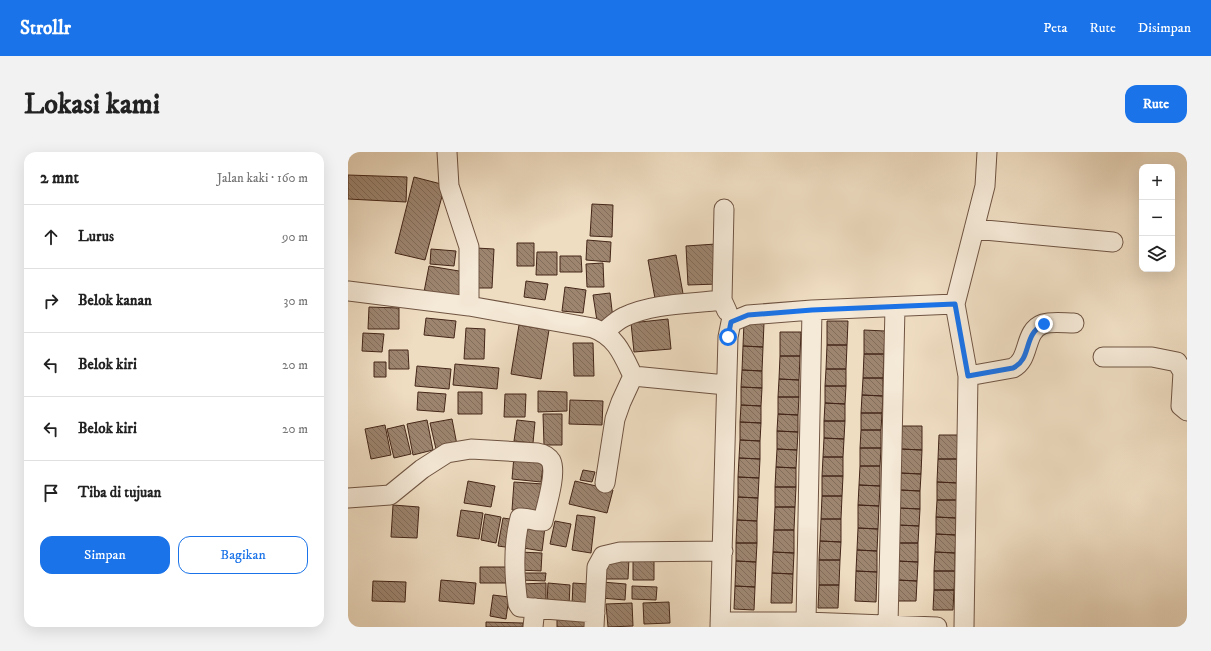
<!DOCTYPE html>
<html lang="id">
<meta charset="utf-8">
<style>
:root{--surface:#fff;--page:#f2f2f2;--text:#222;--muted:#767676;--line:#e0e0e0;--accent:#1a73e8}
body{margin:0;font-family:"IM FELL DW Pica",serif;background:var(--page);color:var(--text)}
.controls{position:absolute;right:12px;top:12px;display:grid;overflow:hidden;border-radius:8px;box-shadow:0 4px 16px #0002}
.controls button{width:36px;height:36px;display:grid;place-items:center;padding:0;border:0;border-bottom:1px solid var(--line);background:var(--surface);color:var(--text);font:20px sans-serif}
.stop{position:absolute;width:12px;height:12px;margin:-9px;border:3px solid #1a73e8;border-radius:50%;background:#fff}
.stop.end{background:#1a73e8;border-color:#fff;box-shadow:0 1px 4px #0008}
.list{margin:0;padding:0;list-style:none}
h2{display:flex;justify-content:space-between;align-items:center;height:52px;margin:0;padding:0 16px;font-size:17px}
h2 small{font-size:13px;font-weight:400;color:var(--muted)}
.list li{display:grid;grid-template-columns:26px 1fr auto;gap:12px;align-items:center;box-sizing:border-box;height:64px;padding:0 16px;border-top:1px solid var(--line)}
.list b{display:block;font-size:15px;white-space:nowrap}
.list em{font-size:13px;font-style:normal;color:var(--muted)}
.actions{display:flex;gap:8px;padding:12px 16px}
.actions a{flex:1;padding:9px 0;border:1px solid var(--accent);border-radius:12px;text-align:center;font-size:14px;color:var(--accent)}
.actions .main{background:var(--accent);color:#fff}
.icon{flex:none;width:22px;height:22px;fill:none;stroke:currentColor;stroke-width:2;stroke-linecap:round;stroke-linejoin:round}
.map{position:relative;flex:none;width:839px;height:475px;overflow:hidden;border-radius:12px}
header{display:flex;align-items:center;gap:24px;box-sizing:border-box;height:56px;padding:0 20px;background:var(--accent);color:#fff}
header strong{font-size:19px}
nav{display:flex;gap:22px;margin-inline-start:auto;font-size:14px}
.intro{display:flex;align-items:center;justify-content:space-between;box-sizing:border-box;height:96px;padding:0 24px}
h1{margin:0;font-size:28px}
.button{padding:10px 18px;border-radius:12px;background:var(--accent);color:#fff;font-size:14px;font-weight:700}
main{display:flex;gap:24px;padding:0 24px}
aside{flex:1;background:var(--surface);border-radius:12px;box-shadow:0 4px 16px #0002}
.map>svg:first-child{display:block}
</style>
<header>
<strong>Strollr</strong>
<nav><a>Peta</a><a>Rute</a><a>Disimpan</a></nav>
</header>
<div class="intro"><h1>Lokasi kami</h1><a class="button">Rute</a></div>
<main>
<aside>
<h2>2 mnt<small>Jalan kaki · 160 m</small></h2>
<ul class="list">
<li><svg class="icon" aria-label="ahead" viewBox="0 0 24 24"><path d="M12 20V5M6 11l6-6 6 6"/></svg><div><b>Lurus</b></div><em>90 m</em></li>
<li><svg class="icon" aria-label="right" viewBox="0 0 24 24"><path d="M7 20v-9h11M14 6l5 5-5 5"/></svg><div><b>Belok kanan</b></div><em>30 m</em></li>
<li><svg class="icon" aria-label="left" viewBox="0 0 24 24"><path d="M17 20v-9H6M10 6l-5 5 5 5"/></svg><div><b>Belok kiri</b></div><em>20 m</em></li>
<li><svg class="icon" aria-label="left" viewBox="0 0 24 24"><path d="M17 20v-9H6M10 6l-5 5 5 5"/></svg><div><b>Belok kiri</b></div><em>20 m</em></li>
<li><svg class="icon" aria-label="arrive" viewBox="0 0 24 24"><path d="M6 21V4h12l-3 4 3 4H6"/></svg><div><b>Tiba di tujuan</b></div></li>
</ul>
<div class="actions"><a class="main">Simpan</a><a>Bagikan</a></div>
</aside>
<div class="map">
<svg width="839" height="475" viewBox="0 0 839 475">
<defs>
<pattern id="building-back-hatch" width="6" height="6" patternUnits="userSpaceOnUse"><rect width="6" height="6" fill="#9d8570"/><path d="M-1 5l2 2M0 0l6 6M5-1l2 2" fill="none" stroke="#826d5b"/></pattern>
</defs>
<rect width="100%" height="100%" fill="#efddc2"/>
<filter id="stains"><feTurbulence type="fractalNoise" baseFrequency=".005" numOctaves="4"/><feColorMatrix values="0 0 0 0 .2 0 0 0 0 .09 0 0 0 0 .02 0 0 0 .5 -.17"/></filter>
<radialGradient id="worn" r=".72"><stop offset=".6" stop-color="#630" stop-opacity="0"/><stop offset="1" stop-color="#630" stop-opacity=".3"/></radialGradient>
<path fill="url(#building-back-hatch)" stroke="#442618" d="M0 23 59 25 58 50 0 47Z
M66 25 97 33 77 108 47 101Z
M244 52 265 53 264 85 242 84Z
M239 88 263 90 262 110 238 108Z
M169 91H186V114H169Z
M368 92 370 132 340 133 338 94Z
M128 96 146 97 144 136H127Z
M83 97 108 99 106 114 82 112Z
M189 100H209V123H188Z
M328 103 336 147 308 152 300 108Z
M212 104H233L234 120H212Z
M255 111 256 135H239L238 112Z
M81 114 117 120 113 146 76 140Z
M178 129 200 132 197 148 176 145Z
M217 135 238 138 235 161 214 159Z
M262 141 265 167 249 169 245 143Z
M21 155 51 156V177H20Z
M78 166 108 169 106 186 76 183Z
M320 167 323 197 286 200 283 171Z
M479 169H500L499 193H479Z
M396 170 416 171 415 195 395 194Z
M171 173 201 178 193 227 163 222Z
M118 176 137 177 136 207H116Z
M516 178 537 179 536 202H516Z
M432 180H453L452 204H432Z
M15 181 36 182 34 200 14 199Z
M225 191H245L246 224H226Z
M479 193H499L498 217H478Z
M395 194 415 195 414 219 394 218Z
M41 198H60L61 217H41Z
M516 202H536L535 226H515Z
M432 204H452L451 228 431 227Z
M26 210H38V225H26Z
M107 212 151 216 149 237 105 233Z
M69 214 103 217 101 237 67 234Z
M478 217H498V234H477Z
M394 218 414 219V236L393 235Z
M515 226H535V244L514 243Z
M431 227 451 228V245H430Z
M477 234H498L497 252 477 251Z
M393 235 414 236 413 254 393 253Z
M190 239 219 240V259L190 260Z
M70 240 98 242 96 260 69 258Z
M110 240H134V262H110Z
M157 242H178L177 265H156Z
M514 243 535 244 534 261H513Z
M430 245H451L450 263 430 262Z
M222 248 255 249 254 273 221 272Z
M477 251 497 252V269H476Z
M393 253 413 254V271L392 270Z
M513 261H534L533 278H513Z
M195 262H214V293H196Z
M430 262 450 263V280L429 279Z
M104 267 109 293 88 297 82 271Z
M79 268 85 298 65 303 59 272Z
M169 268 187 270 185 291 166 289Z
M476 269H497L496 287 476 286Z
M392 270 413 271 412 289 392 288Z
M37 273 43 303 23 307 17 277Z
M56 273 63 302 46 306 39 277Z
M554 274H574V298L553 297Z
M513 278H533V296H512Z
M429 279 450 280 449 298 429 297Z
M591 283H611L610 307H590Z
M476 286 496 287 495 305H475Z
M392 288 412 289V307L391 306Z
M512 296H533L532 314H512Z
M429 297 449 298 448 316 428 315Z
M553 297 574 298 573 322 552 321Z
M166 304 196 307 193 330 164 327Z
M475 305H495V324H474Z
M391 306 412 307 411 326 390 325Z
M590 307H610V331L589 330Z
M512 314H532V334L511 333Z
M428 315 448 316V335H427Z
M235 318 247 320 244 330 232 328Z
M552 321 573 322 572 339 552 338Z
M474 324H495L494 344H474Z
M390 325 411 326 410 346 390 345Z
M120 329 147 334 143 355 116 351Z
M227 329 265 338 259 361 221 352Z
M166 330 195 332 192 360 164 358Z
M589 330 610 331 609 348H589Z
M511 333 532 334 531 354 510 353Z
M427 335H448L447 355H427Z
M552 338 572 339V357L551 356Z
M474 344H494L493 367H473Z
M390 345 410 346 409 369 389 368Z
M589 348H609L608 366 588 365Z
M45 353 71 355 69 386 43 385Z
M510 353 531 354 530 377 510 376Z
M427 355H447L446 378H426Z
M551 356 572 357 571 374 550 373Z
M113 358 135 361 131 387 109 384Z
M137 362 153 365 148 391 133 388Z
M229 363 247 365 243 401 224 398Z
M588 365 608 366V383L588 382Z
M155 366 169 368 164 396 150 394Z
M473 367H493V390L472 389Z
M389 368 409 369V391H388Z
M207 369 223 372 218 395 202 392Z
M172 372 197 375 194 399 169 395Z
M550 373 571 374 570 391H550Z
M510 376 530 377 529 399 509 398Z
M426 378H446V401L425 400Z
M588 382 608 383 607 401 587 400Z
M472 389 493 390 492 408H471Z
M388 391H409L408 410 388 409Z
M550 391H570V410L549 409Z
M509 398 529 399V420L508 419Z
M171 400 194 401 193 419 170 418Z
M425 400 446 401 445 422 424 421Z
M587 400 607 401V419H586Z
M306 402V428H285V403Z
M258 405 281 406 280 427H258Z
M471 408H492L491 433H471Z
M388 409 408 410 407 435 387 434Z
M549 409 570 410 569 429 549 428Z
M132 415H159V431H132Z
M508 419 529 420 528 450 507 449Z
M586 419H607L606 438H586Z
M173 421H198L197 429 173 428Z
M424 421 445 422 444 451H423Z
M93 428 128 431 126 452 91 449Z
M549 428 569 429 568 449H548Z
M25 429 58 430 57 450 24 449Z
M254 430 278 432 277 448 253 446Z
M198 431V451H173V432Z
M200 431 222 433 221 453 199 451Z
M225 431 240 432 239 454 224 453Z
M471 433H491L490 456H470Z
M284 434 309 435 308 448 284 447Z
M387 434 407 435 406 458 386 457Z
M586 438H606L605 458H585Z
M145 443 161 445 158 467 142 464Z
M321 450 322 471 296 472 295 451Z
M284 451 285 474 260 475 258 452Z
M209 463 240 464V475H209Z
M138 470 175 471V475H138Z"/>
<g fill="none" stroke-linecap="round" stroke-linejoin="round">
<g stroke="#6f5442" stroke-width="21">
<path id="minor" d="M99 0 101 34 121 95V154
M376 57 374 148 379 159
M626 77 765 90
M0 139 121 154 245 176C268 184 275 203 285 224L378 233
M256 180C262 175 269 168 276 165 305 151 342 152 374 148
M755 205H804L829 210 835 220 833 254 839 259
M620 224 665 216C683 207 675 179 695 172 704 169 717 171 726 171
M257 331 267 267 273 250 285 224
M0 346 42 343 74 317 99 301 123 297 190 301C196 302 200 304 203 309 209 321 198 355 195 369 187 370 180 365 172 366 165 393 166 424 170 452L172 455 247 461
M372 470H458L589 475
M458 470 464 158
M540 473 547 155
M185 475 187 456
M246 475 249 415 255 404 272 400 375 399
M372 475 380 185 383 170 400 163 464 158 607 152
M616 475 620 224 607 152 637 34 639 0"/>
</g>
<use href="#minor" stroke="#f5e9d7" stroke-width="19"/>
</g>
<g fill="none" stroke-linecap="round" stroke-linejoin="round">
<path stroke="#1a73e8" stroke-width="5" d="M380 185 383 170 400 163 464 158 607 152 620 224 665 216C685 206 674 183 696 172"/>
</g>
<rect width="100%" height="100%" filter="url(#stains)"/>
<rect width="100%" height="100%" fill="url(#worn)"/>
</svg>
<div class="controls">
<button>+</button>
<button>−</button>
<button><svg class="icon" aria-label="layers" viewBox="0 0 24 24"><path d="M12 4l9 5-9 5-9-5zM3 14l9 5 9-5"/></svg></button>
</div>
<div class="stop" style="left:380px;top:185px"></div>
<div class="stop end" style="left:696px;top:172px"></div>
</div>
</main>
